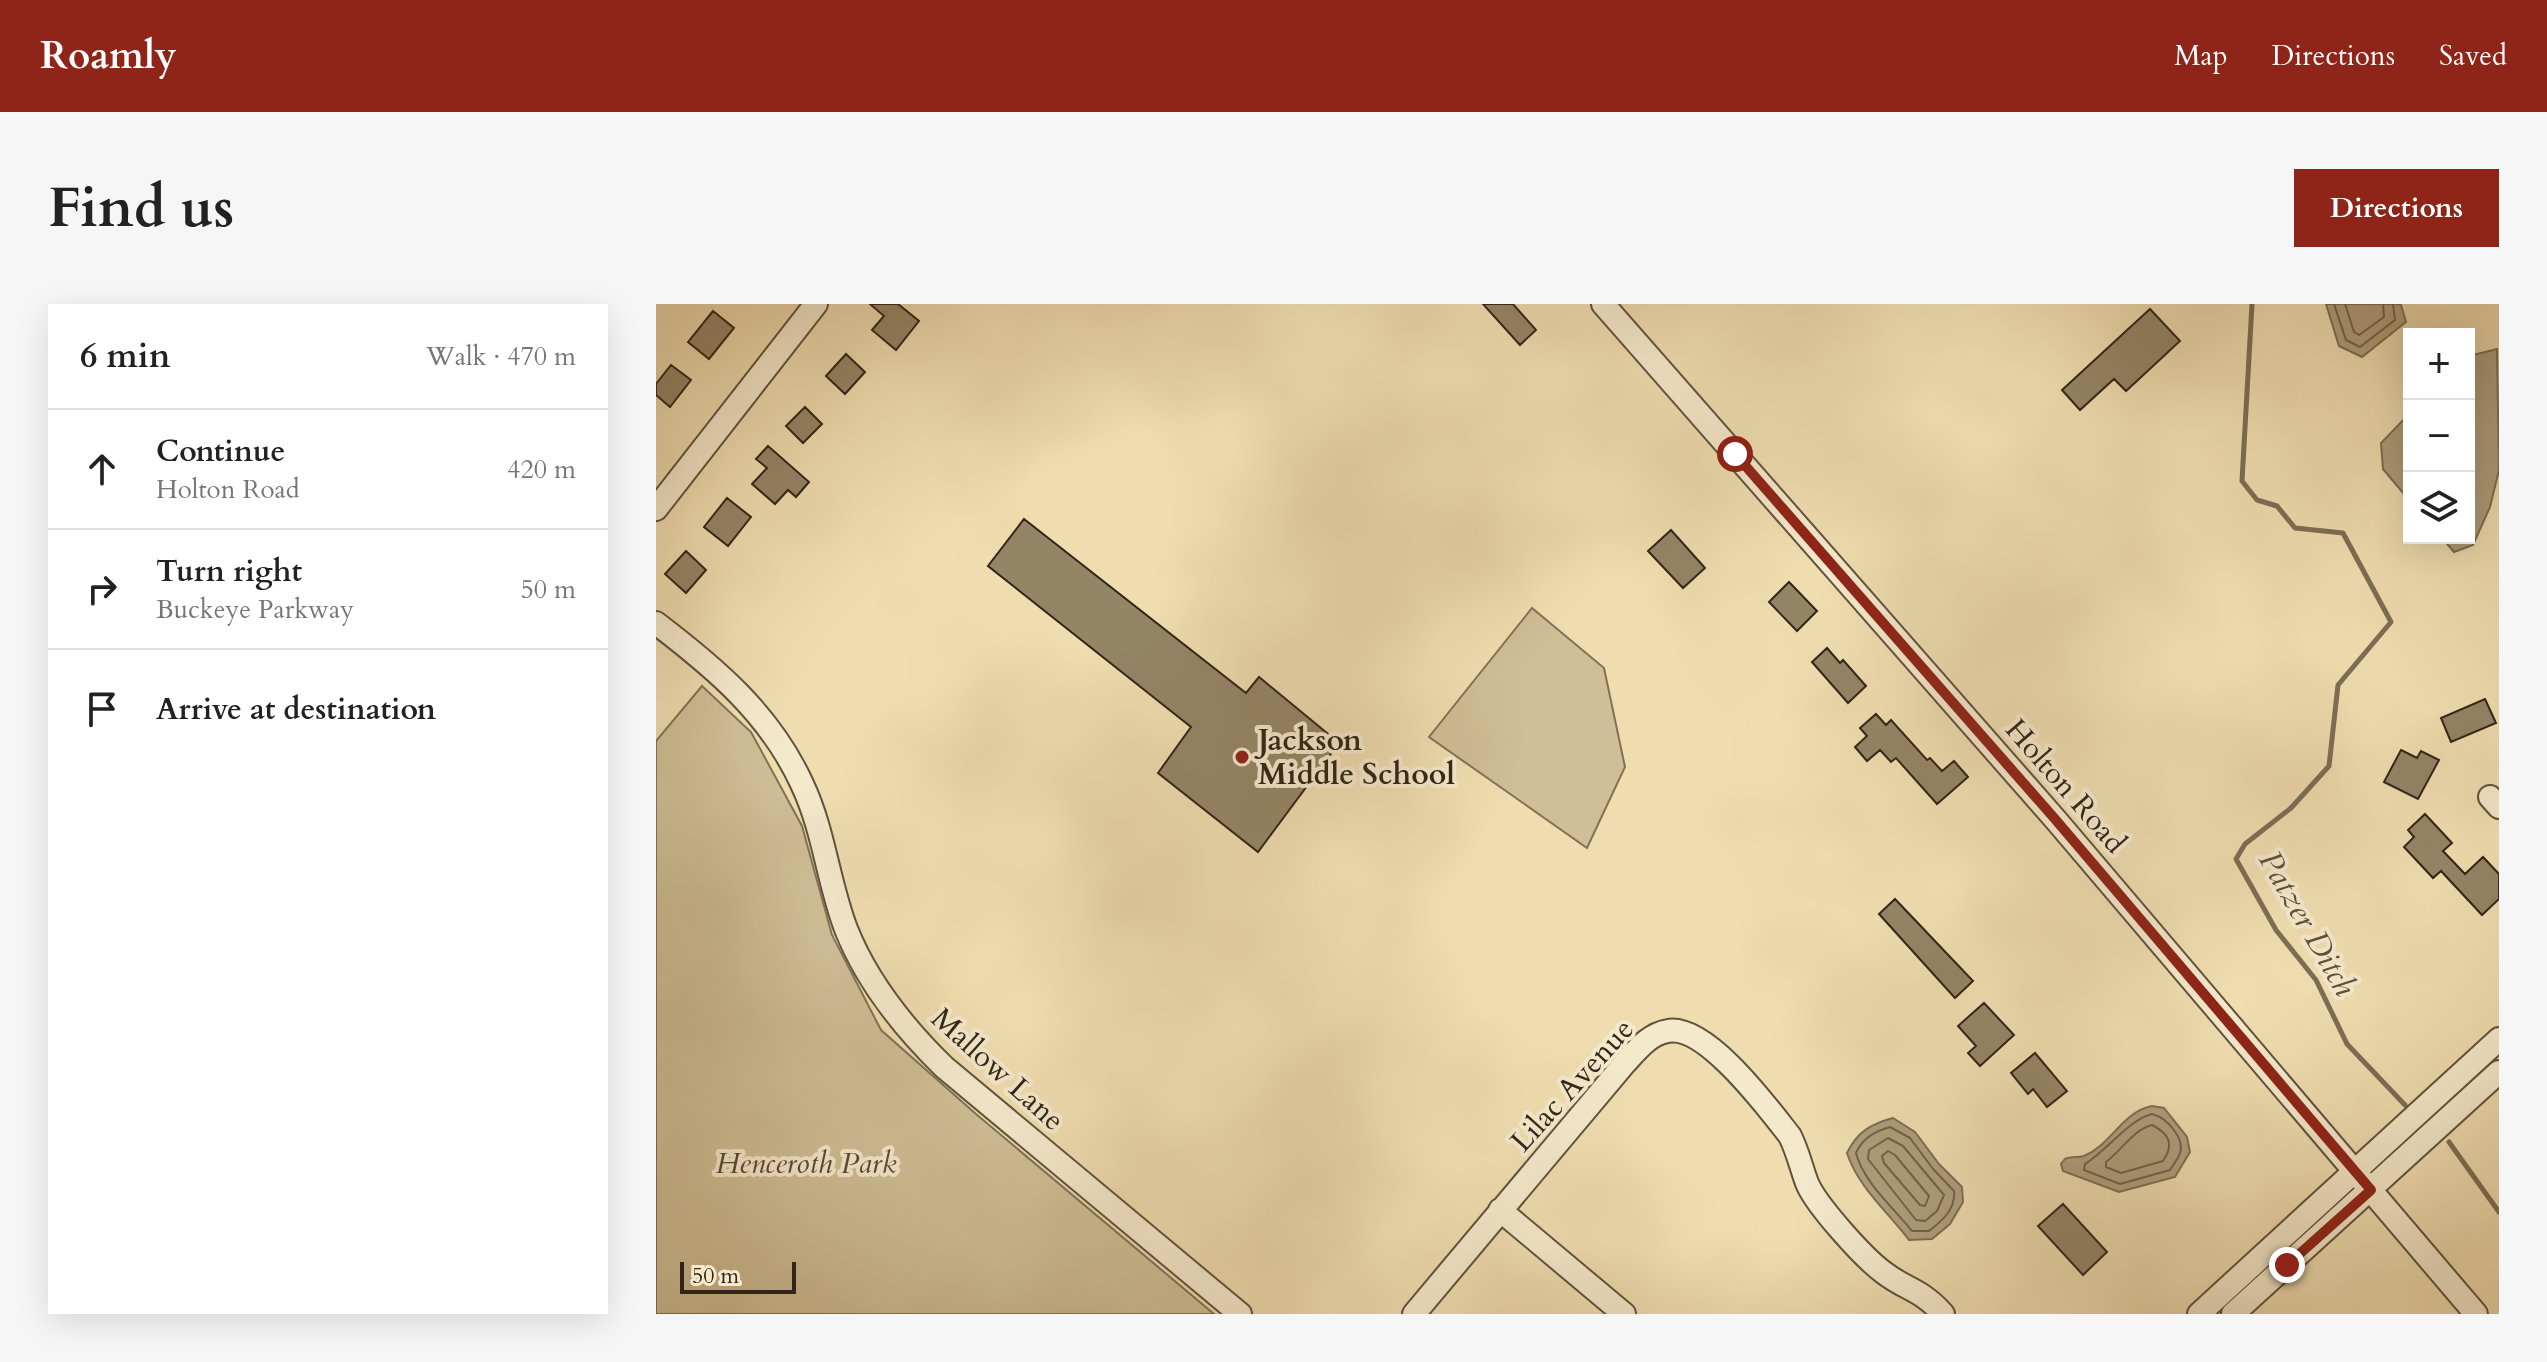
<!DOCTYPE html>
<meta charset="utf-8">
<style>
:root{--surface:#fff;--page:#f6f6f6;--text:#222;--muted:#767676;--line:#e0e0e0;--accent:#8f2418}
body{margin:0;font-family:Cardo,serif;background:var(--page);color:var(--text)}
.controls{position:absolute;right:24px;top:24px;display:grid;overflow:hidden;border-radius:0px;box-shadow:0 8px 32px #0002}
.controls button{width:72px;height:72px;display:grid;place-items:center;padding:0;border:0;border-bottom:2px solid var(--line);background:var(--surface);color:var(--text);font:40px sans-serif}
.scale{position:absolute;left:24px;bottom:20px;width:116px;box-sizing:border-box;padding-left:8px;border:4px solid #312517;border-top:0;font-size:22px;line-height:28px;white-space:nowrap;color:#312517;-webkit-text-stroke:6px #f5e9cc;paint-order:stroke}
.stop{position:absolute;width:24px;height:24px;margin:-18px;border:6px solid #8f2418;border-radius:50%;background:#fff}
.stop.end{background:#8f2418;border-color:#fff;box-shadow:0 2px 8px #0008}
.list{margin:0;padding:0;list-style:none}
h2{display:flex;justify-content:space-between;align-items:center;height:104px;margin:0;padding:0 32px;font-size:34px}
h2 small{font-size:26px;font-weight:400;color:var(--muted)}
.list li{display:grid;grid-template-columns:52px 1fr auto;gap:24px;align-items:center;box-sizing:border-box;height:120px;padding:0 32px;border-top:2px solid var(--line)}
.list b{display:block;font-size:30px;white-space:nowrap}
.list p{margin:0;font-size:26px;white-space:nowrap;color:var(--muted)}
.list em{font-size:26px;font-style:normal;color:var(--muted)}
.icon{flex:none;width:44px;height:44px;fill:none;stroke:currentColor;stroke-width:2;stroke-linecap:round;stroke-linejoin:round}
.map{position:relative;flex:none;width:1843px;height:1010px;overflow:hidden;border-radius:0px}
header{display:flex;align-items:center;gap:48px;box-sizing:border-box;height:112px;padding:0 40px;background:var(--accent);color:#fff}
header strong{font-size:38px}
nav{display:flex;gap:44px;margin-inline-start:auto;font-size:28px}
.intro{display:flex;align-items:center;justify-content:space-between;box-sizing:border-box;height:192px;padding:0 48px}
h1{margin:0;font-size:56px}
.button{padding:20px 36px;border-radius:0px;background:var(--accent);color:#fff;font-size:28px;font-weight:700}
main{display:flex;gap:48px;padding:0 48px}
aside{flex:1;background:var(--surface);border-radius:0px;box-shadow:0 8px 32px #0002}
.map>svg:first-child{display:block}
</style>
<header>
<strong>Roamly</strong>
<nav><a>Map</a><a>Directions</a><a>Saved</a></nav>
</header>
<div class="intro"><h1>Find us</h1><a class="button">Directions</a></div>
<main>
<aside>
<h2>6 min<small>Walk · 470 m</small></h2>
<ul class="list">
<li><svg class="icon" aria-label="ahead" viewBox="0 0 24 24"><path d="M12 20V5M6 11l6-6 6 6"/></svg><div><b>Continue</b><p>Holton Road</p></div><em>420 m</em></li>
<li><svg class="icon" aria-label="right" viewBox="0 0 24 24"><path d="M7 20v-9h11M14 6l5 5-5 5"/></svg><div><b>Turn right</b><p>Buckeye Parkway</p></div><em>50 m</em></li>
<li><svg class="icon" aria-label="arrive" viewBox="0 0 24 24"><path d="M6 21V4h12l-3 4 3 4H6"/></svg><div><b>Arrive at destination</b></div></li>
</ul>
</aside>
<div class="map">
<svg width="1843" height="1010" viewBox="0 0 1843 1010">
<rect width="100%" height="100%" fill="#efddb0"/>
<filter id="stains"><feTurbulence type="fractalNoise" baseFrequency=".0025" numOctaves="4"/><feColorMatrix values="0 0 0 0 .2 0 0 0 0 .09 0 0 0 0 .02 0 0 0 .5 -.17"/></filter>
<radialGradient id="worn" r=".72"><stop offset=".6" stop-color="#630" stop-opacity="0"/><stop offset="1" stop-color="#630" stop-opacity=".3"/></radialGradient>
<path fill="#cfbe96" stroke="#807256" stroke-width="2" d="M876 304 948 364 969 463 931 544 773 433Z
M46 382 95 428 146 522 176 631 225 726 320 810 558 1010H0V437Z"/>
<path fill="#ae9e7c" stroke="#7c6e54" stroke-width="2" d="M1670 0H1742L1745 1 1750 18 1706 53 1683 42Z
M1841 45 1843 166 1834 203 1817 241 1798 248 1786 234H1813V52Z
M1753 110V196L1727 165 1725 139Z
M1496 802 1508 804 1531 833 1534 848 1519 873 1463 888 1407 867 1405 860 1409 855C1415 852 1422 854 1428 852 1455 841 1466 808 1496 802Z
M1237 814 1259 828 1283 860 1306 883 1307 898 1294 920 1276 935 1253 936C1232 908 1202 883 1191 849 1201 828 1215 820 1237 814Z"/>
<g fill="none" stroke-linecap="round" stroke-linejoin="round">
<path stroke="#70624a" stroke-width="2" d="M1678 0 1690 36 1704 43 1739 16 1737 0
M1689 0 1698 28 1703 31 1728 13 1727 0
M1496 810C1510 813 1529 834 1524 849 1522 855 1517 861 1514 866L1464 880 1428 866 1429 860C1450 847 1474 815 1496 810Z
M1496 821C1514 830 1518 841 1507 857L1465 869 1450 863V858C1465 847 1478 825 1496 821Z
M1234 823 1254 834 1277 865 1298 887C1300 905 1286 917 1273 927H1256C1237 903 1208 879 1200 849 1206 835 1219 827 1234 823Z
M1232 834 1247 842 1288 891 1281 907 1269 917 1260 916 1212 855 1213 846Z
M1232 847 1239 851 1273 892 1269 902 1264 901 1228 859 1226 852Z"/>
<path stroke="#7c6e54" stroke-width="5" d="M1596 0 1586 177 1601 196 1621 202 1639 224 1687 229 1735 318 1682 381 1673 462 1635 504 1589 540 1580 555 1620 626 1660 676 1691 740 1749 801
M1793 838 1843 908"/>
</g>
<path fill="#948567" stroke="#312517" stroke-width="2" d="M214 0H242L263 17 240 46 216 26 228 12Z
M827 0H857L880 26 864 41Z
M1494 5 1524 37 1470 87 1458 75 1424 106 1406 86Z
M57 7 78 24 53 55 32 38Z
M190 50 209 68 189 90 170 72Z
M15 61 35 76 14 103 0 91V80Z
M149 103 166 120 147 139 130 122Z
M112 142 153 178 140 193 132 186 119 200 96 180 111 164 100 155Z
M71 194 95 213 72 242 48 223Z
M368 215 590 389 603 373 683 439 602 548 502 469 535 423 332 262Z
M1015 226 1049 264 1027 284 992 247Z
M30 247 50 266 30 289 9 270Z
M1133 278 1161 307 1141 327 1113 298Z
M1171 344 1184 359 1187 356 1210 382 1192 399 1156 358Z
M1829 395 1840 419 1795 438 1785 414Z
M1220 410 1230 421 1235 416 1271 456 1274 454 1286 467 1298 457 1312 473 1281 500 1240 454 1235 458 1224 446 1211 457 1199 443 1211 432 1204 424Z
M1745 446 1761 454 1765 447 1783 456 1762 495 1728 478Z
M1769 510 1796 539 1787 547 1809 570 1827 553 1843 570V595L1826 611 1785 567 1777 574 1748 543 1758 533 1752 526Z
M1239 595 1317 677 1299 694 1223 610Z
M1328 699 1358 731 1324 762 1312 749 1320 742 1302 722Z
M1379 749 1411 787 1391 803 1377 785 1372 790 1355 769Z
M1407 900 1451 948 1427 971 1382 922Z"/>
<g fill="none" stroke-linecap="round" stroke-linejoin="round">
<g stroke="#60533d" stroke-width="26">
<path id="minor" d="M947 0 1399 515 1820 1010
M0 205 160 0
M0 319C59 364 114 410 146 480 168 526 172 578 190 625 211 678 248 724 288 763L584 1010
M1834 493 1843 503
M844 906 968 1010
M758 1010 969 759C981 746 993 730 1012 727 1050 720 1112 804 1134 832 1142 848 1145 863 1151 879 1160 901 1207 953 1227 968 1250 986 1265 985 1287 1010
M1543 1010 1843 735
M1577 1010 1843 768"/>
</g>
<use href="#minor" stroke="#f5e9cc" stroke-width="22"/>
</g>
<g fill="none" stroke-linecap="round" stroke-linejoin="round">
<path stroke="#8f2418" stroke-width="10" d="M1079 150 1399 515 1715 886 1631 961"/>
</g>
<circle fill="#8f2418" stroke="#f5e9cc" stroke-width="3" cx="586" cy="453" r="8"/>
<g text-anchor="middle" stroke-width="8" stroke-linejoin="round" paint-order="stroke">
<g font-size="30" font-weight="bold" fill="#312517" stroke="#f5e9cc" text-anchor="start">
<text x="602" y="446">Jackson<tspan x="602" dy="34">Middle School</tspan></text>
</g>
<g font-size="30" fill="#312517" stroke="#f5e9cc">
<text transform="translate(1410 482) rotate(49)" y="10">Holton Road</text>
<text transform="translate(342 765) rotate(42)" y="10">Mallow Lane</text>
<text transform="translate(916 781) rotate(-48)" y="10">Lilac Avenue</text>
</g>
<g font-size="30" font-style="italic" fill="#584b37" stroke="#f5e9cc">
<text x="150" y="869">Henceroth Park</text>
</g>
<g font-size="32" font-style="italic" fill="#5d4f3a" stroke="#f5e9cc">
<text transform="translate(1652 619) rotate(60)" y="11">Patzer Ditch</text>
</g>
</g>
<rect width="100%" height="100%" filter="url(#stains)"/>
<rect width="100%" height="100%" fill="url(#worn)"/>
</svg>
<div class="controls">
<button>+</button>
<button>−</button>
<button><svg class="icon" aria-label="layers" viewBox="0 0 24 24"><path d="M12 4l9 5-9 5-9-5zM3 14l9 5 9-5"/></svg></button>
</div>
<div class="scale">50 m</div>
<div class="stop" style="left:1079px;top:150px"></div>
<div class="stop end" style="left:1631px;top:961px"></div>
</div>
</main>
